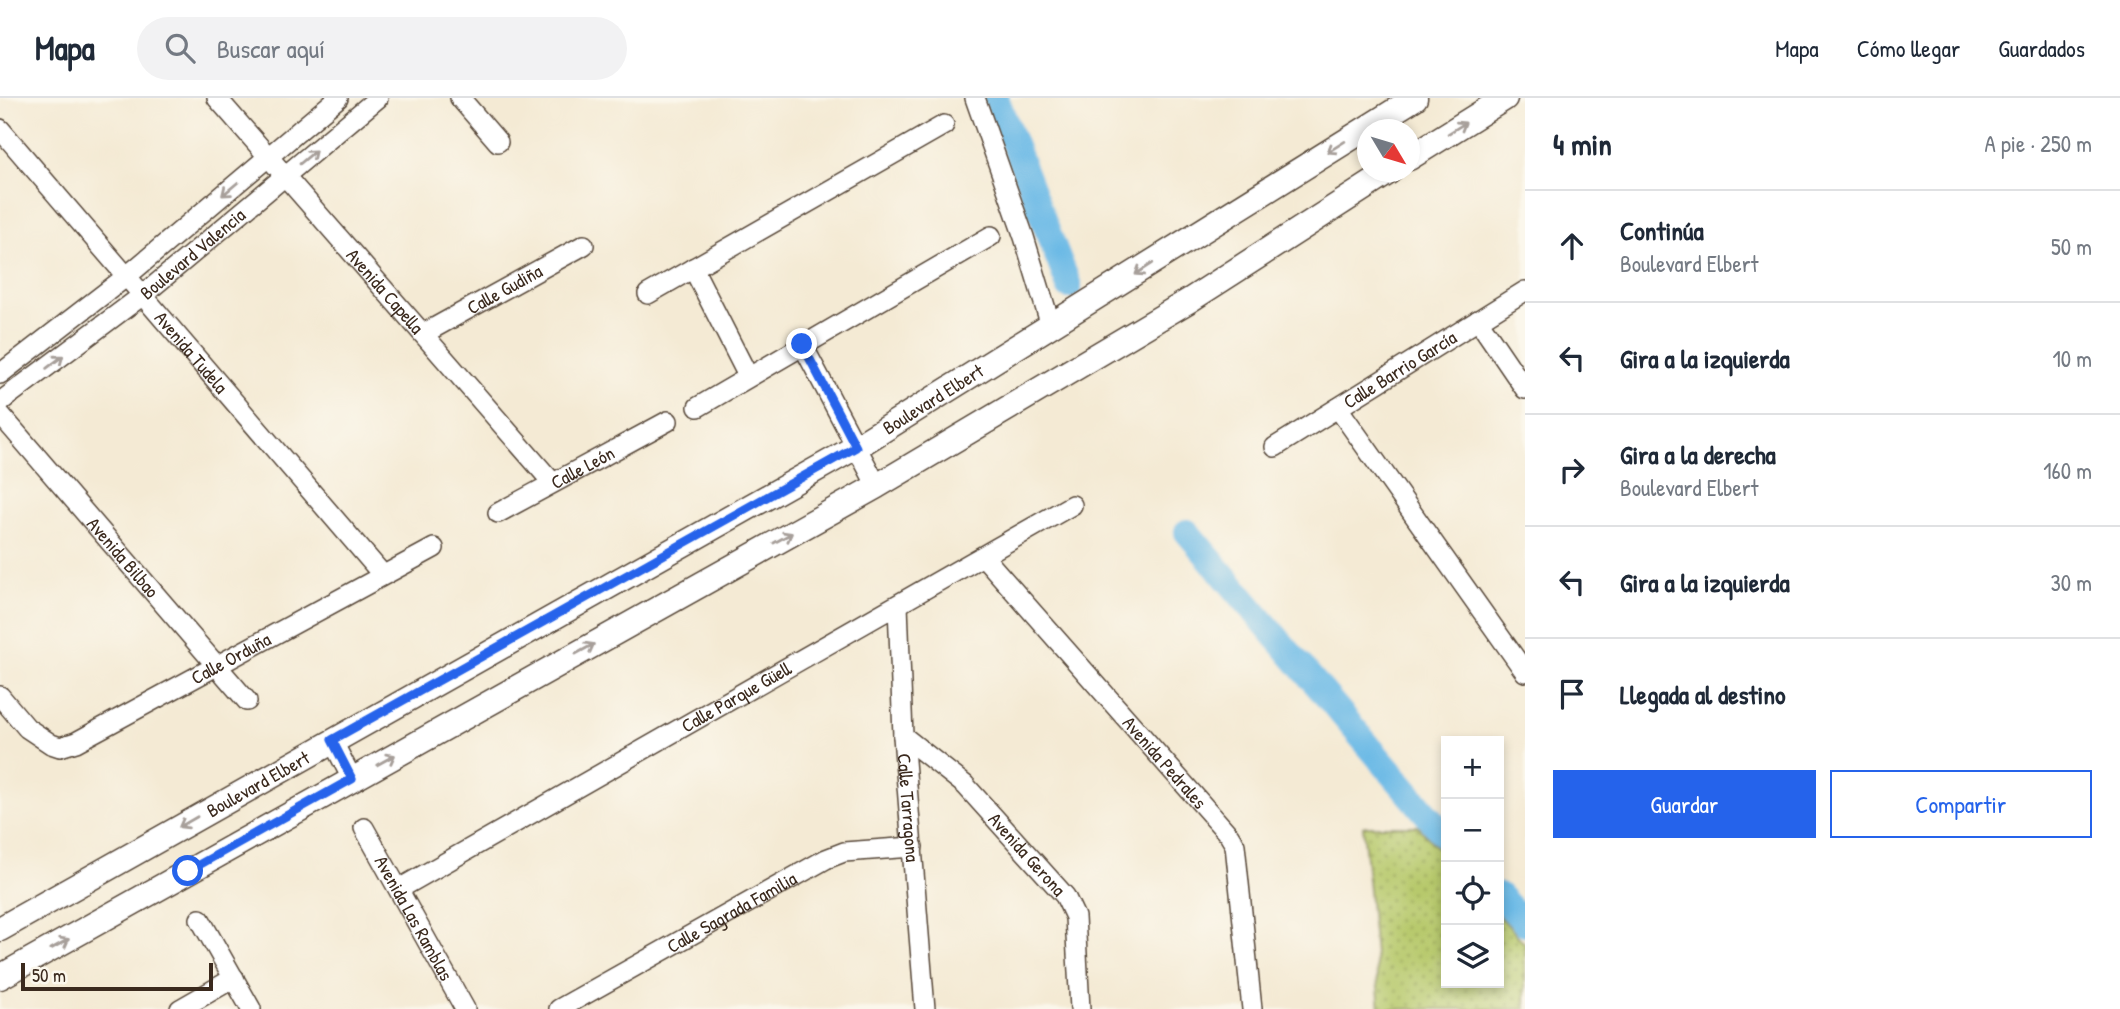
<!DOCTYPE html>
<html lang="es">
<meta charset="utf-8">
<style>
:root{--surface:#fff;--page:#f2f2f3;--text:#1f2937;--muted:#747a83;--line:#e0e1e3;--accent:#2563eb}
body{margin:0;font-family:"Patrick Hand",sans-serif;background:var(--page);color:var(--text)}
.controls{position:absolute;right:21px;bottom:21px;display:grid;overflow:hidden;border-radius:0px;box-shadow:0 4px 10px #0003}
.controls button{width:63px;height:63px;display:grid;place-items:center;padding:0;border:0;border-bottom:2px solid var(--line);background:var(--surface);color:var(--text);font:35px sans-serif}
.compass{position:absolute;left:1357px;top:21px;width:63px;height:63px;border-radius:50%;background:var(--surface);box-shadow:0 4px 10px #0003;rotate:128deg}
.scale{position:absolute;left:21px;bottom:18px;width:192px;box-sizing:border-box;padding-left:7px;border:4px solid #3b2a1e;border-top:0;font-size:19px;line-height:24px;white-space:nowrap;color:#3b2a1e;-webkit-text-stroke:5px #fbf7ec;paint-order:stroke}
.stop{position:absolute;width:21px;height:21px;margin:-16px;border:5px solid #2563eb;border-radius:50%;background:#fff}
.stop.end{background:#2563eb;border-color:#fff;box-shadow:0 2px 7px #0008}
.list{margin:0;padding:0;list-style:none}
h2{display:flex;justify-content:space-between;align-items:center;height:91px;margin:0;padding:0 28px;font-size:30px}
h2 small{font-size:23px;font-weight:400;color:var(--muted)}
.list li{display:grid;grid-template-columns:46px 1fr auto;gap:21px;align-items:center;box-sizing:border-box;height:112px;padding:0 28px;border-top:2px solid var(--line)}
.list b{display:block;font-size:26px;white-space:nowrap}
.list p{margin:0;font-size:23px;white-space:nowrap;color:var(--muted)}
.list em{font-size:23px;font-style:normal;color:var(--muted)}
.actions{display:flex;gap:14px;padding:21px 28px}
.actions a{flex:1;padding:16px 0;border:2px solid var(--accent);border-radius:0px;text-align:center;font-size:24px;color:var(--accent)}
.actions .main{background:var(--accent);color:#fff}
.icon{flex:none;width:38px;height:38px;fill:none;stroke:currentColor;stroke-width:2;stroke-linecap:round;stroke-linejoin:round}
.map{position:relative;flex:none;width:1525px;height:911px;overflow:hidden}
header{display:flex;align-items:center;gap:42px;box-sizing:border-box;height:98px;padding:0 35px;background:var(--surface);border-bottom:2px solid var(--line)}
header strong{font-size:33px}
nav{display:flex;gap:38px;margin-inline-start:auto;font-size:24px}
.search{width:490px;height:63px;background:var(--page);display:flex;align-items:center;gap:18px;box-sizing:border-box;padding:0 24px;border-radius:38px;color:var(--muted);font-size:26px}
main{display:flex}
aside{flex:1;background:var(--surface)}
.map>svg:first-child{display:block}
</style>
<header>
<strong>Mapa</strong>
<div class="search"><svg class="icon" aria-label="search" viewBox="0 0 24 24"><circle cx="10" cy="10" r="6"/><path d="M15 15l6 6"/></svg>Buscar aquí</div>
<nav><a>Mapa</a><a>Cómo llegar</a><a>Guardados</a></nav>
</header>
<main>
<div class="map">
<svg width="1525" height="911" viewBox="0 0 1525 911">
<defs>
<pattern id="grass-dots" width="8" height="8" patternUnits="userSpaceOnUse" patternTransform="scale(1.75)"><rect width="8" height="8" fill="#b7c96c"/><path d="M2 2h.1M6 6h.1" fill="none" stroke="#96a358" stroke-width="1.8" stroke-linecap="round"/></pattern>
</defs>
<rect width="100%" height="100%" fill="#fbf7ec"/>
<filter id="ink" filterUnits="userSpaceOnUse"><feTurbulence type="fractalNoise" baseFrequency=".0143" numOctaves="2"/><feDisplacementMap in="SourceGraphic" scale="14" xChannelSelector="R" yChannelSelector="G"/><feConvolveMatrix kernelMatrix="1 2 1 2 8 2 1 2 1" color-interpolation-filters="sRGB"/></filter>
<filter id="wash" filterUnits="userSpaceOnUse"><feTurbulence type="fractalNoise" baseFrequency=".00686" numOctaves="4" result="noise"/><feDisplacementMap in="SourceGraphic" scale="28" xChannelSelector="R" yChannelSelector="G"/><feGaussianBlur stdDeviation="1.57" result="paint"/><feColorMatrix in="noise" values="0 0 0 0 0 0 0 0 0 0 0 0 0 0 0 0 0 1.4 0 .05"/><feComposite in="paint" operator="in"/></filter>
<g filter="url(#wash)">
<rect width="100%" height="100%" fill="#f4ead4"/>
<path fill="url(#grass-dots)" stroke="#797a45" stroke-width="2" d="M1363 728H1418L1446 760V885H1499V817L1525 846V911H1380Z"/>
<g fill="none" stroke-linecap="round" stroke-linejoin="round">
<path stroke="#6cbae6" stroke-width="26" d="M996 0 1069 188
M1187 434 1446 739
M1499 797 1525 825"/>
</g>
</g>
<g filter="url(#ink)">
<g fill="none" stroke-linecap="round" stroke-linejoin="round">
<g stroke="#574739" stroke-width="22">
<g id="minor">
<path id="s1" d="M217 0 552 384"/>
<path d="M460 0 498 44"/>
<path d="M975 0 1024 139 1051 228"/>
<path id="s2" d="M0 31 382 476"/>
<path d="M693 170 748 278"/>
<path d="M648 196 944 27"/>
<path d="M1478 222 1525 291"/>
<path id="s3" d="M423 236 584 147"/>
<path d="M802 246 877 388"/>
<path d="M0 276 127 178 338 0"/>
<path id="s4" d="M0 304 143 197 378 0"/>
<path d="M698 309 991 138"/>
<path d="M1338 310 1525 574"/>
<path id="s5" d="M0 316 247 603"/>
<path id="s6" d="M1275 349 1525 193"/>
<path id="s7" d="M498 415 668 323"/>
<path id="s8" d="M983 458 1229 737 1235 747 1252 911"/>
<path id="s9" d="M898 507 903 638 925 911"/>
<path id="s10" d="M0 598 27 630 51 646 60 649 76 644 434 450"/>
<path id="s11" d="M903 638 965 687 1065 798 1075 819 1080 911"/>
<path d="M332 642 352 681"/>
<path id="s12" d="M364 730 465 911"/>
<path id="s13" d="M399 791 1072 407"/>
<path d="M200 821 251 911"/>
<path d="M180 911 234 880"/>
<path id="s14" d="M559 911 826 761 844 754 913 749"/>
</g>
</g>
<g stroke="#574739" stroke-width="27">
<g id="tertiary">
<path d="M1409 60 1505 0"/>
<path id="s15" d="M0 831 856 349 1415 0"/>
<path d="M0 879 877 388 1190 202 1389 74"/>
</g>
</g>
<use href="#minor" stroke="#fff" stroke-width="19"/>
<use href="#tertiary" stroke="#fff" stroke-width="24"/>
</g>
<defs><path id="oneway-shaft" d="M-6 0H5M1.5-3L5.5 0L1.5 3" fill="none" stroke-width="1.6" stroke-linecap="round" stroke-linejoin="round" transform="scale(1.75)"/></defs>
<g stroke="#a79f9a">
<use href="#oneway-shaft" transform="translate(1457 30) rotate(-32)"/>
<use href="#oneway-shaft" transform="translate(1336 49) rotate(148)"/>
<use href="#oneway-shaft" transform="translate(308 59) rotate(-40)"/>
<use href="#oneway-shaft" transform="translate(230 91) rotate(140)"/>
<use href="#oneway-shaft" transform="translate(1144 171) rotate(147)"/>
<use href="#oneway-shaft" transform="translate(55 264) rotate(-37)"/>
<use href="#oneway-shaft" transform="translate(783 440) rotate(-29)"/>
<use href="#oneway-shaft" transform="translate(585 551) rotate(-29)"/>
<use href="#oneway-shaft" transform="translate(386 662) rotate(-29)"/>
<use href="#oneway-shaft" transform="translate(188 724) rotate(150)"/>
<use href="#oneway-shaft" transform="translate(60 846) rotate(-29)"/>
</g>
</g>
<g fill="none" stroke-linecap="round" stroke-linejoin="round" filter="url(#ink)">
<path stroke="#2563eb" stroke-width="9" d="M188 773 352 681 332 642 856 349 802 246"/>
</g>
<g text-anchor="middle" stroke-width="5" stroke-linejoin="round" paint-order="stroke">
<g font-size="19" fill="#3b2a1e" stroke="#fbf7ec">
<text dy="7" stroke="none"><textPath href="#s4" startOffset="243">Boulevard Valencia</textPath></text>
<text dy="7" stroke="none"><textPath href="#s1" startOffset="256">Avenida Capella</textPath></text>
<text dy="7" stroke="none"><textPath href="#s3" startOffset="93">Calle Gudiña</textPath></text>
<text dy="7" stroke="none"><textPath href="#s2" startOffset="294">Avenida Tudela</textPath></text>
<text dy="7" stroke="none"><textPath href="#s6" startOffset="147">Calle Barrio García</textPath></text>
<text dy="7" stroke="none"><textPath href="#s15" startOffset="1073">Boulevard Elbert</textPath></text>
<text dy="7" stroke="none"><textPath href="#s7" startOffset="96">Calle León</textPath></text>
<text dy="7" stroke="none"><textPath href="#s5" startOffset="189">Avenida Bilbao</textPath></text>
<text dy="7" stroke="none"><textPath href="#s10" startOffset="273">Calle Orduña</textPath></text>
<text dy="7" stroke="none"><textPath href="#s13" startOffset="388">Calle Parque Güell</textPath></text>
<text dy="7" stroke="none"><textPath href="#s8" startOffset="275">Avenida Pedrales</textPath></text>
<text dy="7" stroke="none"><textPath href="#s15" startOffset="296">Boulevard Elbert</textPath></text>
<text dy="7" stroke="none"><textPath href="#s9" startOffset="203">Calle Tarragona</textPath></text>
<text dy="7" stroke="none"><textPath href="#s11" startOffset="172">Avenida Gerona</textPath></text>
<text dy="7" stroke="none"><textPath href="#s14" startOffset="198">Calle Sagrada Familia</textPath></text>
<text dy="7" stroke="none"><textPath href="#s12" startOffset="103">Avenida Las Ramblas</textPath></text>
</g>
</g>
</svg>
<div class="controls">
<button>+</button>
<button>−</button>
<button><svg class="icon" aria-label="locate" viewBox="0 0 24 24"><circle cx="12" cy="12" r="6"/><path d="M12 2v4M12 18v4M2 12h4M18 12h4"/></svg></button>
<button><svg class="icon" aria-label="layers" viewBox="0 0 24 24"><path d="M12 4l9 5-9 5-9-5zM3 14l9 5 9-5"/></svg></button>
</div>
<svg class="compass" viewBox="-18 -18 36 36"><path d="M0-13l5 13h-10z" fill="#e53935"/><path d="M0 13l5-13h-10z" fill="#747a83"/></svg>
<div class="scale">50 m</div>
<div class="stop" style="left:188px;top:773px"></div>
<div class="stop end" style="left:802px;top:246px"></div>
</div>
<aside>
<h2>4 min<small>A pie · 250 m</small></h2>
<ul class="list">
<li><svg class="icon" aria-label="ahead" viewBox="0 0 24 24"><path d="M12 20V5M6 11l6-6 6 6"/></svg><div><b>Continúa</b><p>Boulevard Elbert</p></div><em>50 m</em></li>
<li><svg class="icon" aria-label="left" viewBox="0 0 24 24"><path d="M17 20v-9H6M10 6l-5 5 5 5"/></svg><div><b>Gira a la izquierda</b></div><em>10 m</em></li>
<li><svg class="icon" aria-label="right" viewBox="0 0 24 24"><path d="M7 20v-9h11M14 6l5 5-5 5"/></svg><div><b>Gira a la derecha</b><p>Boulevard Elbert</p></div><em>160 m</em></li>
<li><svg class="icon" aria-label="left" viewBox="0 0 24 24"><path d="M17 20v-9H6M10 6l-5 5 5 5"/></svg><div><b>Gira a la izquierda</b></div><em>30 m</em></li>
<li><svg class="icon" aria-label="arrive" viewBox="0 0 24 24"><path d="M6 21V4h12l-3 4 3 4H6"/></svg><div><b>Llegada al destino</b></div></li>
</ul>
<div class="actions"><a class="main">Guardar</a><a>Compartir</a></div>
</aside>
</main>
